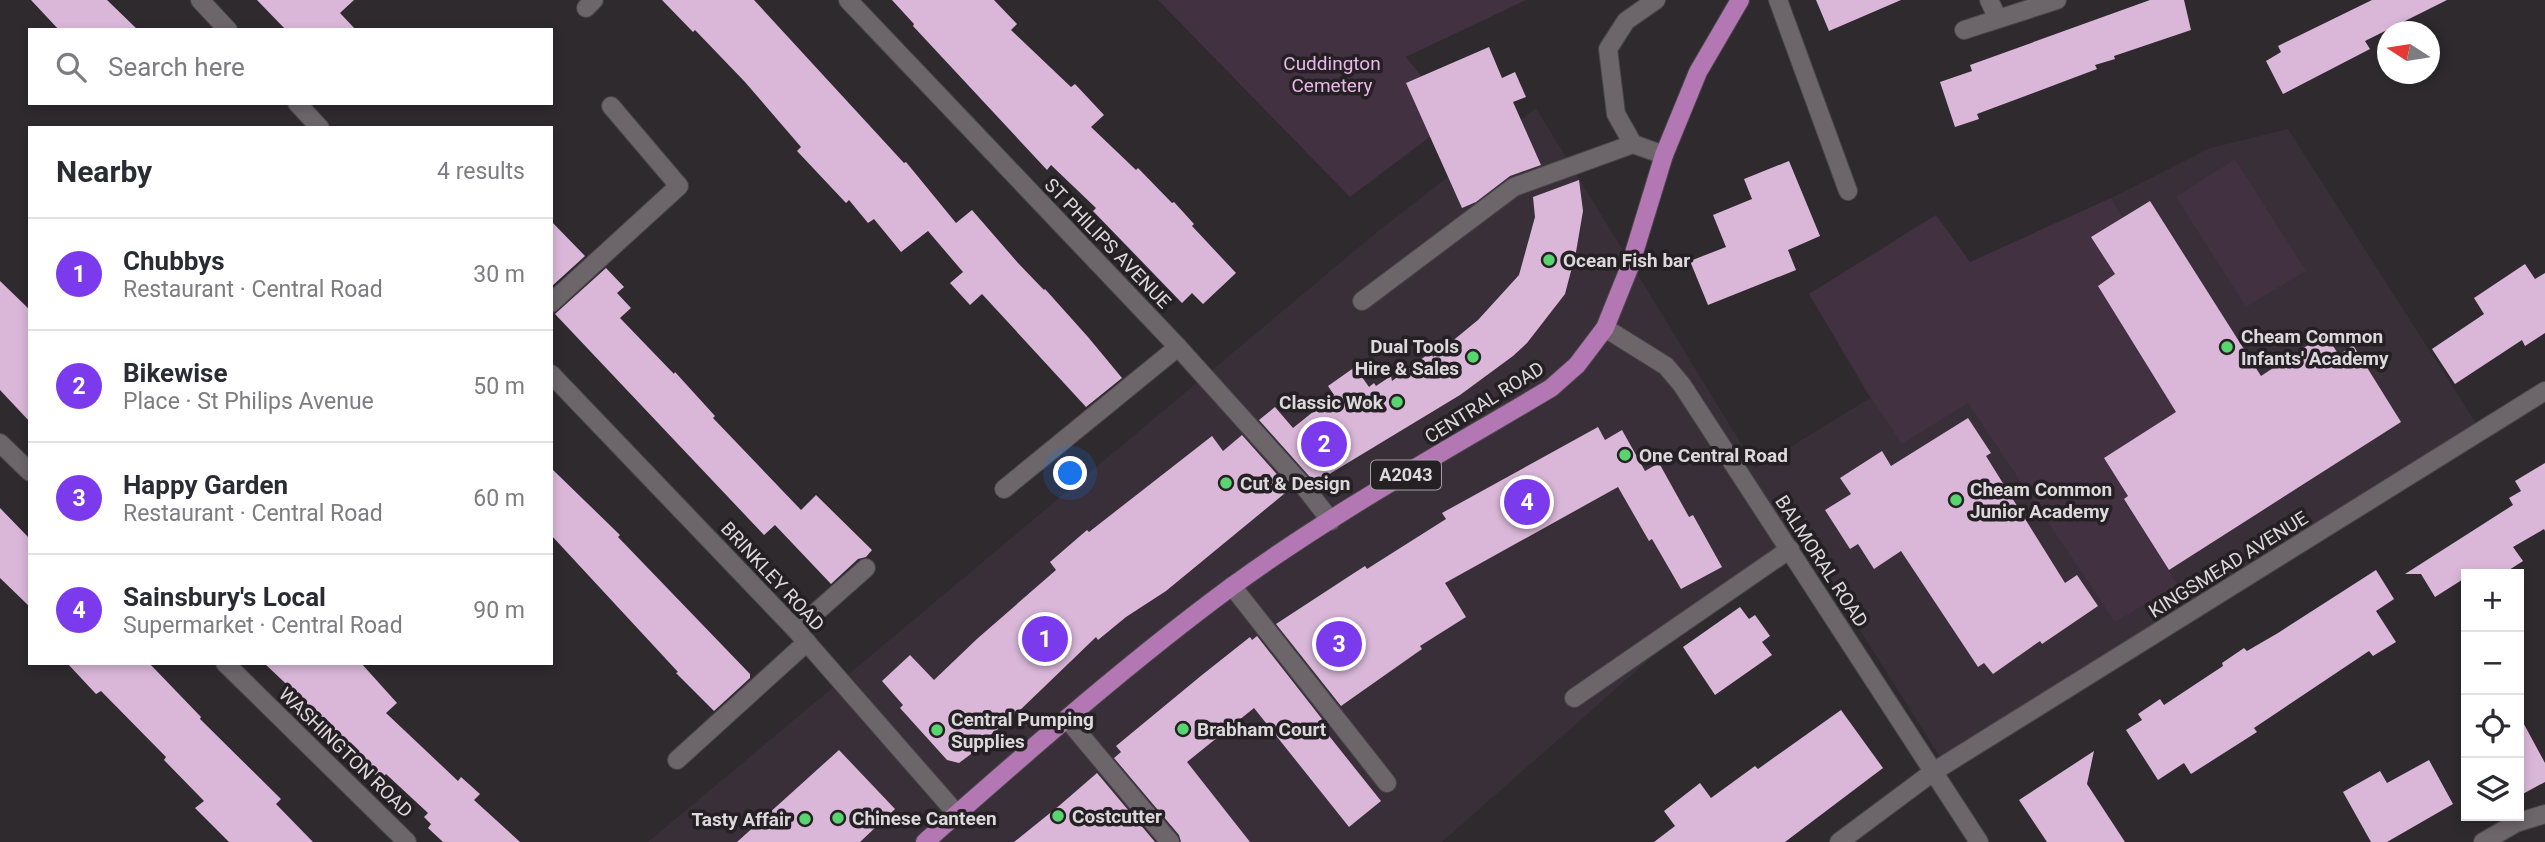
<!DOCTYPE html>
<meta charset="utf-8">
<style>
:root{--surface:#fff;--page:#f2f2f3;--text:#2b2b33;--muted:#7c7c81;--line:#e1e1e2;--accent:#7c3aed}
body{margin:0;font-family:Roboto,sans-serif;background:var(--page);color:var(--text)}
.controls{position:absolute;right:21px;bottom:21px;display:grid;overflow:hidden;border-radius:0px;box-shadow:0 4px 10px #0003}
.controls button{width:63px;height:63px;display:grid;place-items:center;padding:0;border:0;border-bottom:2px solid var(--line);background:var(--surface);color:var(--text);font:35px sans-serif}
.compass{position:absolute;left:2377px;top:21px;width:63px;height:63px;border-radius:50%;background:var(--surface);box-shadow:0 4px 10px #0003;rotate:282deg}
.you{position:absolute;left:1071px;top:474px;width:24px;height:24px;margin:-18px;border:5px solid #fff;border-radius:50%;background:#1a73e8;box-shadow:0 0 0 10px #1a73e833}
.badge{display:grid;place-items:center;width:46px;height:46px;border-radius:50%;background:var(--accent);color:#fff;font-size:23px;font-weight:700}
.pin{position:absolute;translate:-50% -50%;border:4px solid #fff;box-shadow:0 2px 7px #0006}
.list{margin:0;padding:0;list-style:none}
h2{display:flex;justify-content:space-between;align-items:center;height:91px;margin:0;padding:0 28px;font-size:30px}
h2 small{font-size:23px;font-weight:400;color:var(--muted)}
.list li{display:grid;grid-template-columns:46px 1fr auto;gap:21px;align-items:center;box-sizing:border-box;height:112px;padding:0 28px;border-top:2px solid var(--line)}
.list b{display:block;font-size:26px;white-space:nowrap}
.list p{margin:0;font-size:23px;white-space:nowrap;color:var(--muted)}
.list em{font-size:23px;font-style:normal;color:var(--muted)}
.icon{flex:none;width:38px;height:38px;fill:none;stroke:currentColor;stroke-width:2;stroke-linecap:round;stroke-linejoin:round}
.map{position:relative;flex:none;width:2545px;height:842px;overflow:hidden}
.search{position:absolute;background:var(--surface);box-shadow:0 4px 10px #0003;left:28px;top:28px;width:525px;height:77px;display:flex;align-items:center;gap:18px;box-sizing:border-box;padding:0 24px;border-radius:0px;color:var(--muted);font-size:26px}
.panel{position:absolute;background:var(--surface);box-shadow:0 4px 10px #0003;left:28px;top:126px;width:525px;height:539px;border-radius:0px}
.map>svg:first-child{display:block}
</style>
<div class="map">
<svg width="2545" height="842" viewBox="0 0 2545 842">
<rect width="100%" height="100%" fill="#2e2a2e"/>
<path fill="#382f38" d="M1536 108 1756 468 1870 398 1809 294 1936 215 1970 263 2111 198 2210 148 2288 129 2481 431 1942 760 1814 558 1794 532 1442 842H648L1377 232Z"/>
<path fill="#423141" d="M1158 0H1526L1406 57 1455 118 1350 197Z
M2235 159 2306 271 2246 307 2176 197Z
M2111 198 2123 218 2091 237 2115 274 2098 286 2176 412 2104 459 2128 496 2124 500 2178 585 2115 622 1968 403 1902 444 1871 398 1809 294 1936 215 1970 262Z"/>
<path fill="#dab7d9" d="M31 0H107L138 30H59Z
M257 0H354L340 13 356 30H286Z
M662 0H754L904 163 906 162 956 223 972 210 1018 263 1044 290 1045 289 1088 337 1122 378 1086 407 982 294 970 305 950 283 963 272 928 231 901 252 874 219 868 223 849 200 846 203 797 151 801 147 745 82 695 30 693 32Z
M892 0H994L1017 24 1011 30 1071 87 1075 84 1104 115 1091 127 1136 170 1138 168 1172 203 1174 202 1194 224 1192 226 1236 273 1203 304 1192 293 1182 303 1093 211 1096 208 1051 165 1047 170 913 26 914 24Z
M1816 0H1901L1829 31Z
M2150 0H2184L2191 30 2114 56 2115 59 2095 65 2097 69 1977 114 1979 119 1955 127 1940 82 1972 71 1970 65Z
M2372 0H2447L2365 41 2370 49 2283 94 2266 61 2281 52 2278 46Z
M1489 47 1502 78 1515 72 1526 97 1513 102 1541 165 1510 176 1476 202 1462 208 1406 83Z
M1789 161 1820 236 1788 250 1796 270 1708 305 1690 261 1726 247 1713 215 1752 199 1744 179Z
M1579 180 1583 211 1576 252 1565 294 1527 343 1513 356 1460 395 1331 473 1317 485 1259 420 1275 407 1293 428 1334 395 1328 386 1355 367 1369 387 1374 383 1376 386 1391 376 1392 381 1431 352 1433 357 1478 320 1519 275 1535 217 1533 197Z
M2150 201 2261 376 2325 334 2339 355 2353 345 2401 422 2169 570 2124 499 2128 496 2104 458 2176 412 2098 286 2115 274 2091 237Z
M551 221 585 256 551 287Z
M2525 264 2535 279 2545 273V333L2525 346 2522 340 2455 384 2432 349 2484 314 2474 298Z
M606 268 624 287 617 293 631 308 620 318 674 374 675 372 715 416 713 418 801 510 816 495 872 550 866 557 858 559 831 584 775 525 764 535 555 314Z
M0 281 30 310V422L0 390Z
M1968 418 1991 453 1986 456 2065 583 2077 575 2098 606 2042 644 2040 641 1993 674 1984 663 1978 667 1901 551 1874 569 1858 544 1850 549 1825 510 1851 494 1840 478 1882 451 1891 466Z
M1598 427 1605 440 1622 430 1645 471 1659 463 1689 517 1693 515 1722 567 1681 589 1652 539 1649 541 1618 487 1445 583 1466 617 1420 646 1422 649 1341 706 1276 624 1351 575 1365 566 1367 569 1446 519 1442 513Z
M1242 435 1290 489 1166 591 1126 617 1098 640 1096 637 1013 717 973 749 975 751 959 763 947 760 900 708 903 705 882 681 910 655 934 680 978 638 1056 570 1050 562 1087 530 1089 532 1212 436 1223 451Z
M2545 463V531L2544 529 2513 547 2523 561 2503 574H2463L2465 578 2435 597 2421 574H2405L2513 505 2509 498 2521 491 2515 481Z
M551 468 620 535 618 537 750 674V678L714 711 676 673 678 672 551 535Z
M0 508 30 539V607L0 578Z
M2376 570 2394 599 2376 611 2396 642 2373 656 2369 651 2254 728 2257 732 2191 774 2184 763 2158 780 2126 730 2142 720 2138 714 2160 699 2164 705 2223 666 2222 663 2244 648 2247 651 2278 633Z
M1740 607 1749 619 1755 615 1770 636 1762 642 1772 655 1715 695 1683 647Z
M1257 636 1322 719 1318 722 1381 801 1349 827 1254 708 1187 762 1250 842H1181L1179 835 1114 758 1121 752 1116 746 1202 675 1250 637 1252 640Z
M67 663H149L201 717 200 719 281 799 276 804 313 842H229L195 808 204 801 164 760 166 757 101 691 96 694Z
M264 663H361L397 703 386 713 458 781 461 777 480 794 474 800 520 842H443L428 828 431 824 424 817 428 813 386 774 381 780 357 758 359 755 338 733Z
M1841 710 1883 768 1785 842H1654L1675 826 1664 811 1700 783 1711 798 1755 766 1758 769Z
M2519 715 2545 763V782L2519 796Z
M839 750 895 809 860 842H737Z
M2094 751 2087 784 2125 842H2047L2019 800Z
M2429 760 2453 804 2387 842H2371L2343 792 2380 771 2387 783Z
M1097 773 1155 842H1014L1060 805Z"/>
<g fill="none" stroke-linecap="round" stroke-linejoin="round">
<g stroke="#494549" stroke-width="20">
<path id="service" d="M1656 0 1626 21 1608 49 1616 114 1633 144 1664 155
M1778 0 1848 191
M1989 0 1998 19
M586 8 594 0
M1964 30 2057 0
M1362 301 1514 187 1633 144
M551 303 679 186 611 106
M1004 489 1178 347
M1232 586 1387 783
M796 630 866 568
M1574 698 1790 549
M1067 719 1170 842
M677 760 807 642"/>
</g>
<g stroke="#494549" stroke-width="20">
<path id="minor" d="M200 0 228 30
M848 0 1178 347 1306 489 1331 521
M297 103 320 128
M1605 328 1666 366 1682 385 1979 842
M551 374 796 630 957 814
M0 443 30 472
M225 663 407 842
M1839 842 1933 772 2545 391
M2483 842 2516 823 2545 814"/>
</g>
<g stroke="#494549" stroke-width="20">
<path id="primary" d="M925 842C1024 755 1124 666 1231 587 1332 513 1444 452 1551 388L1577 365 1605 328 1630 266 1664 155 1698 72 1740 0"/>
</g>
<use href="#service" stroke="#6c666b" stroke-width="18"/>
<use href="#minor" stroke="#6c666b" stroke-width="18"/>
<use href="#primary" stroke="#b377b3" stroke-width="18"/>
</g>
<g fill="#58d56f" stroke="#252024" stroke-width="2.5">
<circle cx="1549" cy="260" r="7"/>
<circle cx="2227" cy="347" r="7"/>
<circle cx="1473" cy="357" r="7"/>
<circle cx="1397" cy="402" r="7"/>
<circle cx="1625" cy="455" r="7"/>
<circle cx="1226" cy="483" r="7"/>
<circle cx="1956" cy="500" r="7"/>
<circle cx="1183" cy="729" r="7"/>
<circle cx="937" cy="730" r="7"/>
<circle cx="1058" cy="816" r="7"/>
<circle cx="838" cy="818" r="7"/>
<circle cx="805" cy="819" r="7"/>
</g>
<g text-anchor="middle" stroke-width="7" stroke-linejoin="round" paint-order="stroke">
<rect fill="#252024" stroke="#a5a1a4" stroke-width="2" x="1371" y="460.5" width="70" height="29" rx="5"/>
<g font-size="18" font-weight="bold" fill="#dcd8db">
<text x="1406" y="481">A2043</text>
</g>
<g font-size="19" fill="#ebb6e9" stroke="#252024">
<text x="1332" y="70">Cuddington<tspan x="1332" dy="22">Cemetery</tspan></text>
</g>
<g font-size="19" fill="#dcd8db" stroke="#252024">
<text transform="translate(1108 243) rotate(46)" y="7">ST PHILIPS AVENUE</text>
<text transform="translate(1484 402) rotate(-32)" y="7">CENTRAL ROAD</text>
<text transform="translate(1822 561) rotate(57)" y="7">BALMORAL ROAD</text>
<text transform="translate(2228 564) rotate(-32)" y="7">KINGSMEAD AVENUE</text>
<text transform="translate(773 576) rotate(47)" y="7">BRINKLEY ROAD</text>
<text transform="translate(346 752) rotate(44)" y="7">WASHINGTON ROAD</text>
</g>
<g font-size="19" font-weight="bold" fill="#dcd8db" stroke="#252024" text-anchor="start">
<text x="1563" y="267">Ocean Fish bar</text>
<text x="2241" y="343">Cheam Common<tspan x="2241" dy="22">Infants' Academy</tspan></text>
<text x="1459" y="353" text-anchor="end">Dual Tools<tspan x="1459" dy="22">Hire &amp; Sales</tspan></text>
<text x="1383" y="409" text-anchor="end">Classic Wok</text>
<text x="1639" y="462">One Central Road</text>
<text x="1240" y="490">Cut &amp; Design</text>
<text x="1970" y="496">Cheam Common<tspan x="1970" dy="22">Junior Academy</tspan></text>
<text x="951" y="726">Central Pumping<tspan x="951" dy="22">Supplies</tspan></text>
<text x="1197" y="736">Brabham Court</text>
<text x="1072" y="823">Costcutter</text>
<text x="852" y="825">Chinese Canteen</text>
<text x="791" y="826" text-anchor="end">Tasty Affair</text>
</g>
</g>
</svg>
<div class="controls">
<button>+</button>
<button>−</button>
<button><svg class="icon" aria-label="locate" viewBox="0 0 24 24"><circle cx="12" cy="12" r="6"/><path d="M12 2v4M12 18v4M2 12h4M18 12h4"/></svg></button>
<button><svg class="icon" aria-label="layers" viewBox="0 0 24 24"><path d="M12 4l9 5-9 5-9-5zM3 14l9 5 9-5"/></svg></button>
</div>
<svg class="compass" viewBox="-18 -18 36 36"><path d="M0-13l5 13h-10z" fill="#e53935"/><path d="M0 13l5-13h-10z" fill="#7c7c81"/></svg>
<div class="you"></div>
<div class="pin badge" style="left:1045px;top:639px">1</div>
<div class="pin badge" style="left:1324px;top:444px">2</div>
<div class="pin badge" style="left:1339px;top:644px">3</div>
<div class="pin badge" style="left:1527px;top:502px">4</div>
<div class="search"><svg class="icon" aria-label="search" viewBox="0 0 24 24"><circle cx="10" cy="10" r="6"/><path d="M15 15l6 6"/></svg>Search here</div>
<section class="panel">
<h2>Nearby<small>4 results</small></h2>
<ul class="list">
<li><span class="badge">1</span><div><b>Chubbys</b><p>Restaurant · Central Road</p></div><em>30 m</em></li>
<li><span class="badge">2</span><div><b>Bikewise</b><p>Place · St Philips Avenue</p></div><em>50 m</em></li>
<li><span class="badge">3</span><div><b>Happy Garden</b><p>Restaurant · Central Road</p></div><em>60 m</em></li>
<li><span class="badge">4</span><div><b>Sainsbury's Local</b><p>Supermarket · Central Road</p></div><em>90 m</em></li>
</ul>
</section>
</div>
